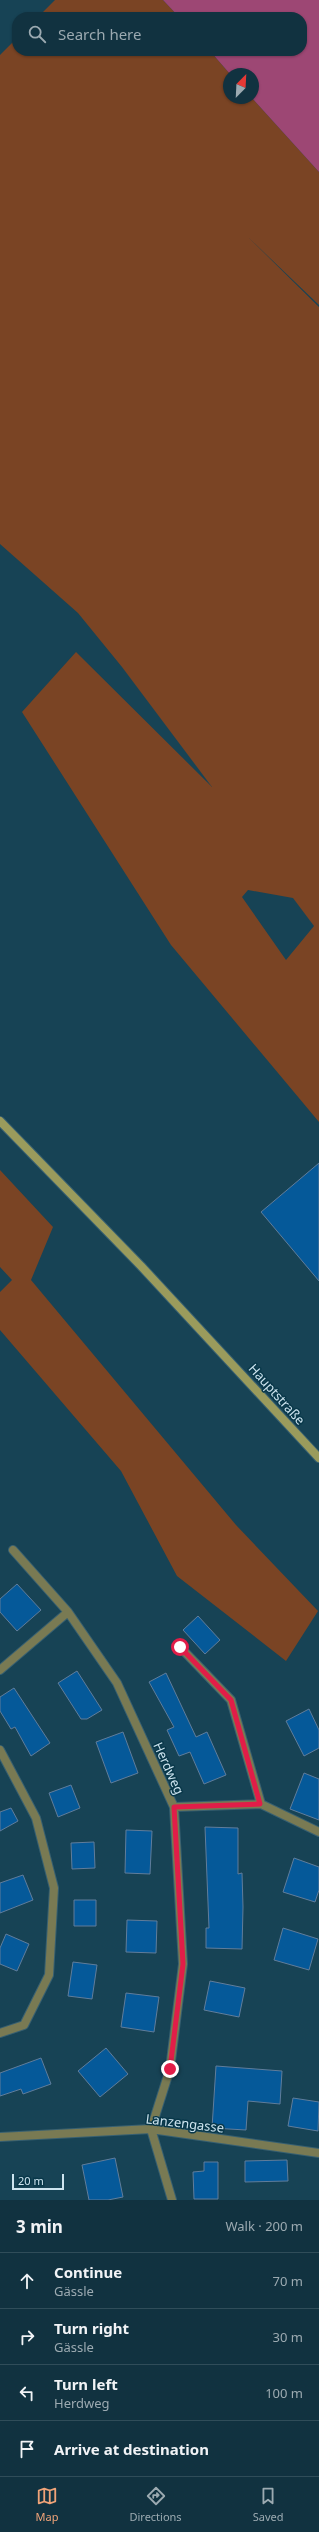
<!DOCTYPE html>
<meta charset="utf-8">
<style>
:root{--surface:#113240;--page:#1a3a47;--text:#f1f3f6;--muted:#9caab1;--line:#304d59;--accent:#f0a378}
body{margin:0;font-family:"Noto Sans",sans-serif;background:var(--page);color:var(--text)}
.compass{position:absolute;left:223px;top:68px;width:36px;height:36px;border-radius:50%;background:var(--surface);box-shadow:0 1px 3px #0004;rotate:24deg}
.scale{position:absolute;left:12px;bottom:10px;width:52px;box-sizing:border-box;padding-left:4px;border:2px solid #cde4ef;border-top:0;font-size:11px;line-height:14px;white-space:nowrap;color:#cde4ef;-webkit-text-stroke:3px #09384a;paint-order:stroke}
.stop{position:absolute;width:12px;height:12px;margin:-9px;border:3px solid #e11d48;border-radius:50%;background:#fff}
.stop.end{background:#e11d48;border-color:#fff;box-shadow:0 1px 4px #0008}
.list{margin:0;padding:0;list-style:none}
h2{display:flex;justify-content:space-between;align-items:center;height:52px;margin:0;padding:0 16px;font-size:17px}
h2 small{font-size:13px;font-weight:400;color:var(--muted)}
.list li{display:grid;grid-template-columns:26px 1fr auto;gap:12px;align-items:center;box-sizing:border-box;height:56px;padding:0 16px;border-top:1px solid var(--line)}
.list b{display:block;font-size:15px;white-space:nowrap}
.list p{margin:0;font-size:13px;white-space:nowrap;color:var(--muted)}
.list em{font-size:13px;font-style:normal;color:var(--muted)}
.icon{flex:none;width:22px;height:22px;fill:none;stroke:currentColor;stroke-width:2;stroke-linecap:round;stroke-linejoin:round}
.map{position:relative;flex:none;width:319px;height:2200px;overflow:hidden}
.search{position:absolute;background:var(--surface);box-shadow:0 1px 3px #0004;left:12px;right:12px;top:12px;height:44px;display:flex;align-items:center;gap:10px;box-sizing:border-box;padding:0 14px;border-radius:16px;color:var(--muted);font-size:15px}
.sheet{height:276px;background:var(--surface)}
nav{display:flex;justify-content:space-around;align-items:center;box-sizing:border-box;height:56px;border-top:1px solid var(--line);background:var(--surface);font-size:11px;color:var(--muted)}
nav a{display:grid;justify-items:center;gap:2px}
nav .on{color:var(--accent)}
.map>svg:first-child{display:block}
</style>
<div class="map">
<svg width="319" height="2200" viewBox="0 0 319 2200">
<rect width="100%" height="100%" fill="#174355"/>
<path fill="#7a4424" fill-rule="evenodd" d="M55 0H163L179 17H38Z
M17 38V51H210L230 74 229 98H252L319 172V305L248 237 319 307V1122L171 945 22 712 76 652 212 787 122 667 78 613 0 544V55ZM248 890 293 898 314 926 286 960 242 897Z
M0 1170 53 1227 31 1280 236 1525 318 1611 286 1661 177 1576 121 1471 0 1330V1292L12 1280 0 1267Z"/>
<path fill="#9d4774" d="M163 0H319V172L252 98 253 74H230L210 51H302V17H179Z"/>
<path fill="#055999" stroke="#607d9b" d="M319 1163V1281L261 1212Z
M17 1584 41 1610 17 1631 0 1612V1599Z
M198 1616 220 1640 205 1654 183 1630Z
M77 1671 102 1710 87 1719H81L58 1683Z
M166 1673 196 1737 207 1732 226 1775 204 1784 190 1752 179 1756 167 1730 174 1727 149 1682Z
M14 1688 50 1743 31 1756 15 1727 11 1729 0 1711V1697Z
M309 1709 319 1730V1748L304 1756 286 1721Z
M123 1732 138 1773 111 1783 96 1742Z
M304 1773 319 1779V1820L290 1809Z
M71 1785 80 1808 58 1817 49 1793Z
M11 1808 18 1821 0 1831V1812Z
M205 1827 238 1828V1874L242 1873 243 1907 242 1949 206 1948V1928H209Z
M126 1830 152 1831 150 1874 125 1873Z
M94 1842 95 1868 72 1869 71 1843Z
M294 1858 319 1867V1890L315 1902 283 1892Z
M23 1875 33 1900 0 1913V1883Z
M74 1900H96V1926H74Z
M127 1920 157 1921 156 1953 126 1952Z
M283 1928 318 1939 309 1970 274 1960Z
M6 1934 29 1944 17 1971 0 1964V1948Z
M73 1962 97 1965 92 1999 68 1996Z
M210 1981 245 1988 239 2017 204 2010Z
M126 1993 159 1997 154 2032 121 2027Z
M106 2048 128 2074 100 2097 78 2071Z
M41 2058 51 2084 23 2094 21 2089 0 2096V2073Z
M216 2066 282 2071 280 2104 248 2101 246 2130 212 2128Z
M293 2098 319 2102 318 2131 288 2126Z
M115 2158 123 2197 108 2200H89L82 2165Z
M287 2160 288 2181 245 2182V2161Z
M204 2162H218V2199H194L193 2172 204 2171Z"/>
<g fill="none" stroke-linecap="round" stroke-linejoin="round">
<g stroke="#386071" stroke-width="10">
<path id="street" d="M13 1550 68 1612 117 1683 174 1807 183 1964 170 2069 151 2129
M180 1647 231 1700 261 1804
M0 1670 68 1612
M0 1750 36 1818 54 1888 49 1975 24 2025 0 2033
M174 1807 261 1804 319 1832
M151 2129 172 2200
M0 2137 151 2129 319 2153"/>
</g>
<g stroke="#386071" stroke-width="10">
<path id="secondary" d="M0 1121 141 1266 319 1458"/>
</g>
<use href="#street" stroke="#797a53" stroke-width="8"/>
<use href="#secondary" stroke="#9a9b5c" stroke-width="8"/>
</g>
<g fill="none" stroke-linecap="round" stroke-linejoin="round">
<path stroke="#e11d48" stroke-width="5" d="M170 2069 183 1964 174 1807 260 1804 231 1700 180 1647"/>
</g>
<g text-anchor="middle" stroke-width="3" stroke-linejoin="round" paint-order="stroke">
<g font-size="13" fill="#cde4ef" stroke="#09384a">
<text transform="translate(277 1394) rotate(48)" y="5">Hauptstraße</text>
<text transform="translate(169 1768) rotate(66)" y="5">Herdweg</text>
<text transform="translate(185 2123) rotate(7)" y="5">Lanzengasse</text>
</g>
</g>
</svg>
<svg class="compass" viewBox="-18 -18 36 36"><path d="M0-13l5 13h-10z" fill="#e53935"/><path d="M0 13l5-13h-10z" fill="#9caab1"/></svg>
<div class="scale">20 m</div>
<div class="stop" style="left:180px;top:1647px"></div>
<div class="stop end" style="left:170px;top:2069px"></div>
<div class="search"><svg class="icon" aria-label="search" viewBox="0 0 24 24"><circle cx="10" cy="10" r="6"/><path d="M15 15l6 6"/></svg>Search here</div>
</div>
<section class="sheet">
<h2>3 min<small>Walk · 200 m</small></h2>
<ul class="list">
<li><svg class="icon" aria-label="ahead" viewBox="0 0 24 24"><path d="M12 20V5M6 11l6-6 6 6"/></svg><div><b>Continue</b><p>Gässle</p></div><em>70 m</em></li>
<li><svg class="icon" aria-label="right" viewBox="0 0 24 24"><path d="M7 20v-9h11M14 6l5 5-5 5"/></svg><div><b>Turn right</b><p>Gässle</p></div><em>30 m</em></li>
<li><svg class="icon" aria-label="left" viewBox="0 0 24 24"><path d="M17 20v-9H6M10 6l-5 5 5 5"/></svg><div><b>Turn left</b><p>Herdweg</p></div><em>100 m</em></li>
<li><svg class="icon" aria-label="arrive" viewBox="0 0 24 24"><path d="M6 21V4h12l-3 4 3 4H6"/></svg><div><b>Arrive at destination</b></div></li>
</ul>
</section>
<nav>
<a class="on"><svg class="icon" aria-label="map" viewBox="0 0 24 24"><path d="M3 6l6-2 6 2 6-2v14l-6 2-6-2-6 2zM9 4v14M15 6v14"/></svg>Map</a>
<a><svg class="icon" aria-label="directions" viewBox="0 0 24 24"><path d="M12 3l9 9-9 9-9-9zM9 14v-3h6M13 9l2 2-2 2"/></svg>Directions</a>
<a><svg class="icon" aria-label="saved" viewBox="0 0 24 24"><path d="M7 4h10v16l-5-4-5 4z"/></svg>Saved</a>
</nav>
